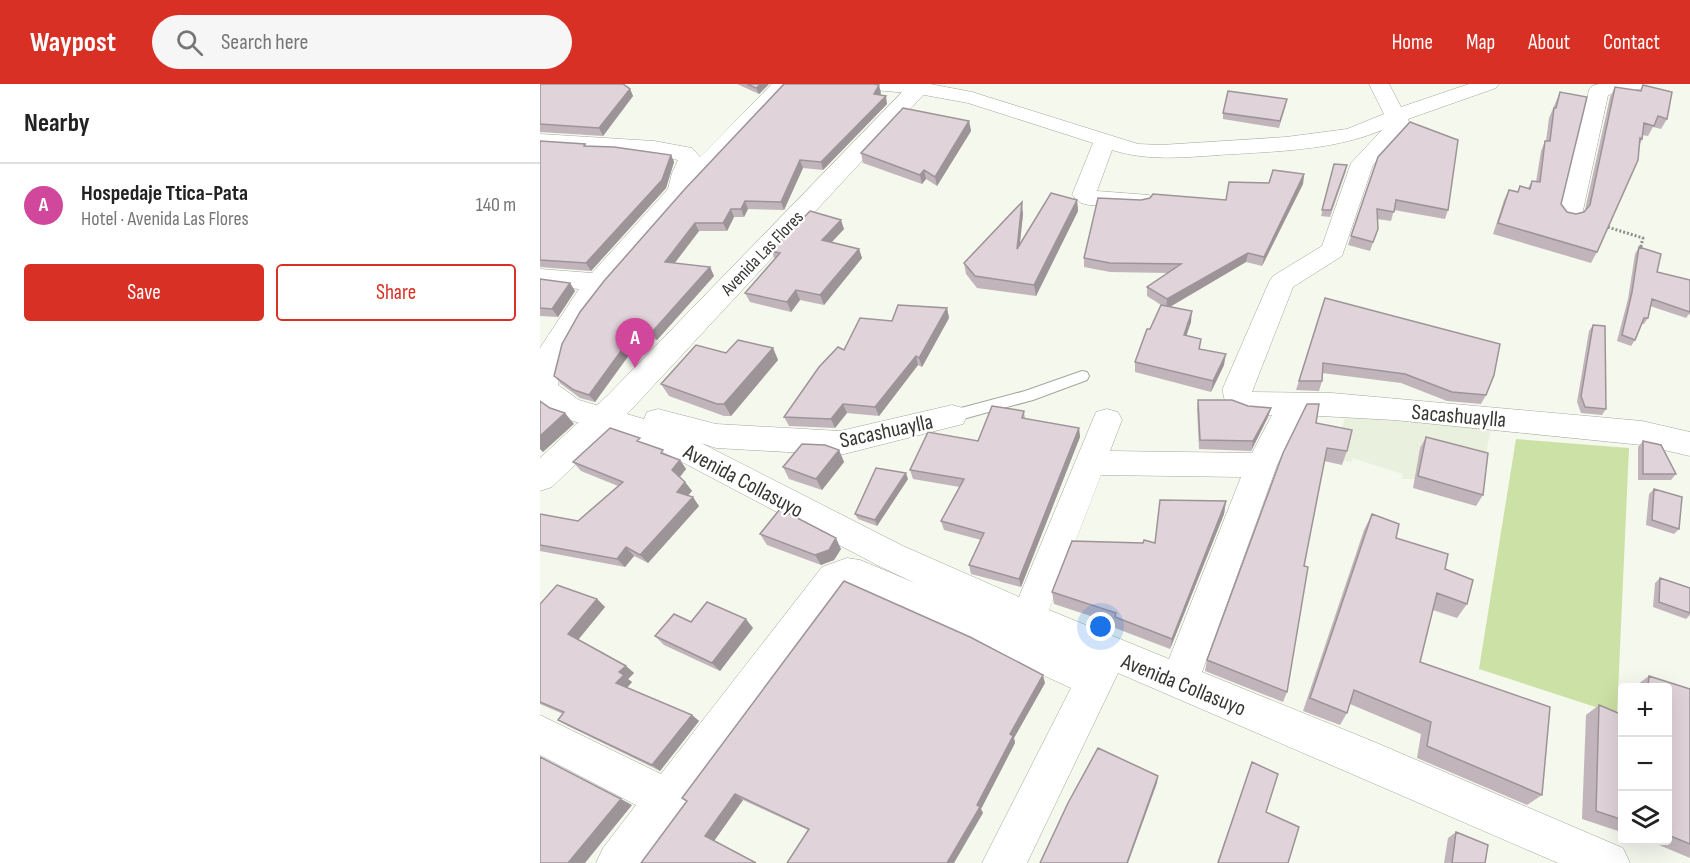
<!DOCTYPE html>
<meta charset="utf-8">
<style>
:root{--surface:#fff;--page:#f6f6f6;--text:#222;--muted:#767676;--line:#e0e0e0;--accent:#d93025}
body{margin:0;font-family:"Sofia Sans Condensed",sans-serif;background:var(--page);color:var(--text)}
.controls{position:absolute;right:18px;bottom:18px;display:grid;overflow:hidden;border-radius:6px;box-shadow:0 6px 24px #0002}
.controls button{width:54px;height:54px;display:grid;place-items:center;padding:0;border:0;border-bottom:2px solid var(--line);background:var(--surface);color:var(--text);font:30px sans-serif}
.you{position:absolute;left:561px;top:543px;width:21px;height:21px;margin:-15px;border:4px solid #fff;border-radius:50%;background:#1a73e8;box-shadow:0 0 0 9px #1a73e833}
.badge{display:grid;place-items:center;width:39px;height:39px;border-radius:50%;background:var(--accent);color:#fff;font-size:20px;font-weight:700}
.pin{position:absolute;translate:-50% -50px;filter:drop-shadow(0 2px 3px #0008)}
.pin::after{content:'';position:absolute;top:32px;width:21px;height:18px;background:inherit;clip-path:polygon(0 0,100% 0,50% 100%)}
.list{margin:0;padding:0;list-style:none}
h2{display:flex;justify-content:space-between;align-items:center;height:78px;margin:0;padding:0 24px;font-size:26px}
h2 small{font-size:20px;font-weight:400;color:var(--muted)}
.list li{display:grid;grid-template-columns:39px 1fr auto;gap:18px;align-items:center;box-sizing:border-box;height:84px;padding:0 24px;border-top:2px solid var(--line)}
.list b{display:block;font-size:22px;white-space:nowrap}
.list p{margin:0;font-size:20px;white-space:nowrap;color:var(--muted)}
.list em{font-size:20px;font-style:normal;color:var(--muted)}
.actions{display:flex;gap:12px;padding:18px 24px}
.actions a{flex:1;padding:14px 0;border:2px solid var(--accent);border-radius:6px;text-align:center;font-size:21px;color:var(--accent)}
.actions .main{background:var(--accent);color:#fff}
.icon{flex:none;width:33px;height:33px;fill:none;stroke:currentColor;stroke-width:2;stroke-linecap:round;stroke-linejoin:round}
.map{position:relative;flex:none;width:1150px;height:779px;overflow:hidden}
header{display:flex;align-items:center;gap:36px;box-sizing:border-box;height:84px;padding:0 30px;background:var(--accent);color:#fff}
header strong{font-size:28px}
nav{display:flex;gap:33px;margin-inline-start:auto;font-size:21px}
.search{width:420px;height:54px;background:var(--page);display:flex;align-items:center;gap:15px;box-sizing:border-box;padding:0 21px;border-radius:33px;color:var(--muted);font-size:22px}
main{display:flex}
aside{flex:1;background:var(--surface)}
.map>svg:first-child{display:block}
</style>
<header>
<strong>Waypost</strong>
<div class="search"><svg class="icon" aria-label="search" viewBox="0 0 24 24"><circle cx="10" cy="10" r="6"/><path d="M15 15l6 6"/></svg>Search here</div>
<nav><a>Home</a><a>Map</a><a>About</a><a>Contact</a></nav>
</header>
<main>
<aside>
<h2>Nearby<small></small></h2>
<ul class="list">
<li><span class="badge" style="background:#d1479c">A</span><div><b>Hospedaje Ttica-Pata</b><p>Hotel · Avenida Las Flores</p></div><em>140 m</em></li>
</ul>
<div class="actions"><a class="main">Save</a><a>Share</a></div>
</aside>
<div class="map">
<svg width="1150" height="779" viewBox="0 0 1150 779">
<rect width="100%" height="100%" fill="#f4f8ed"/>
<path fill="#e9f0dd" d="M808 325 951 344 941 395H862L863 390 812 374V378L803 377 799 352Z"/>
<path fill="#cce1a5" d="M976 355 1089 364 1077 630 939 585Z"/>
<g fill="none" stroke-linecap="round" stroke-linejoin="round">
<g stroke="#a2a79c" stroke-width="2">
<path id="lane" d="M542 287 547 288 549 292 547 296 493 316 412 338 406 336 404 332 406 328 485 307Z"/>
</g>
<g stroke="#a2a79c" stroke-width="1">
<path id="street" d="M232 0H253L146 113 67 204 44 235 26 267 18 301 39 316 104 335 107 328 118 325 176 340 300 347 412 321 423 324 427 332 423 340 300 371 176 364 161 359 363 462 479 513 556 328 567 325 578 328 582 336 570 367 712 369 732 331C710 331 682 332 683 304L729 198 733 192 782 162 811 79 842 46C797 65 745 67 696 70 654 72 613 79 572 66L557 107 609 111 613 116 609 121 601 123 549 121 541 119 532 111 553 59 428 19 379 10 335 6 328 4 325 0H390L432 8 598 60 621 61 746 53 807 45 844 30 829 0H849L861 23 929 0H959L956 4 868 35 870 41 866 45 833 81 802 172 753 203 712 308 792 309 1102 337 1150 348V372L1102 361 854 336 762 331 737 381 662 588 832 657 1083 764 1090 779H1018L578 589 487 779H442L531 604 316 505 308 504 104 779H56L63 764 96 721 0 671V631L121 690 282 483 307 474 320 476 375 499 339 482 108 360 20 333 0 318V264L39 205 0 201V185L52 189 128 105 132 89 138 76 114 71 0 62V50L114 57 152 64 160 73ZM561 391 701 393 629 575 509 526Z
M1059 0H1107L1104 4 1068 11 1042 131 1038 136 1030 138 1022 136 1018 131 1049 6 1052 2Z"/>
</g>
<g stroke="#a2a79c" stroke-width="1">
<path id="primary" d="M370 0H390L386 8 90 327 12 403 0 407V374L68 311Z"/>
</g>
<path stroke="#8e9189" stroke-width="3" stroke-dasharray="2 2" stroke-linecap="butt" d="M1064 142 1103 154 1100 166"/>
<use href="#lane" fill="#fff" fill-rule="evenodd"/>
<use href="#street" fill="#fff" fill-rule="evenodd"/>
<use href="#primary" fill="#fff" fill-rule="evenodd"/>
</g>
<path fill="#c1b5bb" d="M0 0 90 5 93 12 63 52 0 48Z
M197 0H229L219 10Z
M1103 1 1127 35 1121 45 1113 43 1108 52 1102 51V55L1057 168 1051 179 953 150 964 116 969 106 978 108 980 102 988 104 992 97 996 98 1001 67 1005 57H1006L1009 34 1020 8 1021 120 1027 128 1036 130 1044 128 1045 126 1070 13 1075 3 1100 7Z
M341 9 340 11 347 20 283 86 263 84 244 126 208 125 204 133H194L187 147H159L135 179 170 183 174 192 117 256 102 253 55 318 40 314 21 300 14 292 64 197Z
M746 21 739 44 683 35V29Z
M429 37 431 47 397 102 386 95 382 100 323 79 321 69Z
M0 57 45 60 47 62 131 71 134 78 126 104 51 187 0 183Z
M838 73 908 126 905 135 854 126 851 137 837 135 838 145 830 167 808 161Z
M794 80 806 87 790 133 781 132Z
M764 90 763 100 722 182 706 178 630 223 651 238 646 252 659 265 684 281 671 308 595 288V278L621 221 607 212V203L628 189 570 188 544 183V174L601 116H686L729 99Z
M537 116 538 127 496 212 437 204 426 190 424 179 483 130 480 159Z
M304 145 292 158 319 165 322 174 284 221 260 216 251 228 210 218 205 209 235 175 231 167Z
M1099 163 1117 188 1150 196V231L1149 230 1146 234 1110 222 1108 234 1104 240H1102L1095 256 1091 262 1077 257 1088 215 1095 170Z
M0 195 30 199 35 207 18 233 0 232Z
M785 214 946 311 941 320 907 317 861 299 782 289V297L779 307 756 306Z
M407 224 409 234 382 283 378 281 339 332 307 329 295 344 249 342 244 333 304 266 352 237Z
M1053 241 1066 325 1062 331 1041 329 1037 318 1049 247Z
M233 264 238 276 191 332H184L129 312 121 300 186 269Z
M658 316 708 322 731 324 728 333 711 367 659 365 657 325Z
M484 327 485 335 539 344 540 353 481 503 431 490 429 481 441 456 404 446 401 437 420 403 373 395 370 386 438 357Z
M776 339 807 367 802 381 784 377 764 482 747 608 743 618 665 587 667 576Z
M886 353 943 411 936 422 873 404 880 364Z
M1103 357 1136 390 1131 396H1098V363Z
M104 359 126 371 140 376 146 385 140 393 145 398 152 407 148 411 159 422 108 479 94 472 85 483 0 467V430L38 437 78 402 41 387 33 378Z
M299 366 304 378 282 406 249 395 243 383Z
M368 395 337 442 318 435 315 430Z
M1114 405 1139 445 1134 450 1106 441 1109 410Z
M686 417 684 430 630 565 575 544V540L514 520 512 508 615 459Z
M832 430 856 454 905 485 927 520 917 534 893 526 880 578 1002 711 987 721 877 674 881 650 810 620 807 629 800 641 763 627 824 446Z
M220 450 301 465 294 476 281 481 227 461Z
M1120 494 1150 504V531L1146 535 1113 523 1115 499Z
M57 515 65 523 38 556 86 582 94 589 88 595 92 598 87 604 152 631 159 637 120 687 28 642 18 636 23 630 0 620V520Z
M151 538 213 544 180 587 124 561 115 552Z
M1109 592 1150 605V774L1107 756H1128V603H1094Z
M505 599 474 654 475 659 441 725 443 729 268 746 203 716 174 757 101 779 147 717Z
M1059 621 1083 631V747L1081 746 1078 747 1042 735 1046 631Z
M712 678 726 728 748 779H677Z
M916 748 945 779H904L908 754Z"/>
<path fill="#9d9498" d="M221 0H229L219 10 216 4Z
M339 1 341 9 336 18 334 10Z
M90 5 93 12 63 52 59 44Z
M346 12 347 20 283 86 281 78Z
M429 37 431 47 397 102 395 93Z
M131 71 134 78 126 104 51 187 46 179Z
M260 76 263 84 244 126 241 118Z
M384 86 386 95 382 100 380 91Z
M764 90 763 100 722 182 724 173Z
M537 116 538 127 496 212 494 201Z
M205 117 208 125 204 133 201 125Z
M482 118 483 130 478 176 477 165Z
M191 125 194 133 187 147 183 139Z
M301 136 304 145 285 165 282 156Z
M155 139 159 147 129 186 125 178Z
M319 165 322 174 284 221 280 211Z
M708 169 706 178 626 225 627 215Z
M170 183 174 192 117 256 112 248Z
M30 199 35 207 18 233 12 225Z
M256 206 260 216 251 228 247 218Z
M407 224 409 234 382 283 379 274Z
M652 227 651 238 643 262 644 251Z
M97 245 102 253 55 318 49 311Z
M233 264 238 276 191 332 184 320Z
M686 270 684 281 671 308 673 297Z
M376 272 378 281 339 332 335 323Z
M303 320 307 329 295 344 291 335Z
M731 324 728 333 711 367 713 357Z
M25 329 34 340 3 368 0 365V352Z
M539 344 540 353 481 503 479 495Z
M299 366 304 378 282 406 276 395Z
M140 376 146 385 138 395 132 386Z
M366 389 368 395 337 442 335 436Z
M145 398 152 407 143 417 137 408Z
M153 413 159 422 108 479 100 471Z
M686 417 684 430 630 565 632 555Z
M296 454 301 465 294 476 281 481 275 471Z
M86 463 94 472 85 483 77 475Z
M57 515 65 523 37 557 28 550Z
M206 535 213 544 180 587 172 579Z
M86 582 94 589 88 595 92 598 85 606 76 599 79 588Z
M503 591 505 599 474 654 475 659 441 725 443 729 414 779H407L470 650Z
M152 631 159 637 120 687 112 681Z
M618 692 617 699 588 779H587Z
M195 710 203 716 174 757 165 752Z
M81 715 92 721 45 779H28Z"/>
<path fill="#e0d3d9" stroke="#9d9498" stroke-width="1.5" d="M0 0H83L90 5 59 44 0 40Z
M207 0H221L216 4Z
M244 0H334L339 1 334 10 346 12 281 78 260 76 241 118 205 117 201 125H191L183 139H155L125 178 170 183 112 248 97 245 49 311 34 306 14 292 22 260 40 228 64 197 144 106Z
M1103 1 1132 8 1127 35 1118 32 1114 42 1104 39 1102 55 1100 54 1098 76 1057 168 958 139 969 106 978 108 980 102 990 105 992 97 1000 98 1005 57H1010L1014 24H1016L1020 8 1047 13 1021 120 1027 128 1036 130 1044 128 1050 121 1075 3 1101 7Z
M688 7 747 15 740 37 683 29Z
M363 24 429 37 395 93 384 86 380 91 321 69Z
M870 38 918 56 908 126 856 116 854 128 837 125 838 145 833 158 811 152 838 73Z
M0 57 45 60 44 62 74 63 131 71 122 96 46 179 0 176Z
M794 80 807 81 791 126H782Z
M733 86 764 90 724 173 708 169 627 215 607 203 641 180 570 179 544 174 558 114 601 116 610 114 613 110 686 116 689 98 729 99Z
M511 109 537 116 494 201 435 192 424 179 482 118 477 165Z
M270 127 301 136 282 156 319 165 280 211 256 206 247 218 205 209 240 169 231 167Z
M1099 163 1121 170 1117 188 1150 196V228L1112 215 1108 234H1104L1095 256 1082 251 1092 208Z
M0 195 30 199 12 225 0 224Z
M785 214 960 260 954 291 946 311 912 308 865 290 783 279 782 297H759Z
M358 221 407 224 379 274 376 272 335 323 303 320 291 335 244 333 279 283 298 263 304 266 320 234 352 237Z
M621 221 652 227 644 251 661 255 659 265 686 270 673 297 595 278 607 245H610Z
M1053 241 1065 242 1066 325 1045 323 1041 312Z
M198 256 233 264 184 320H177L121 300 156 261 186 269Z
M658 316H692L708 322 731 324 713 357 660 356Z
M0 317 10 324 25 329 0 352Z
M767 320H779L776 339 812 346 807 367 787 364 764 482 768 483 747 608 667 576 743 369Z
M452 322 484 327 482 334 539 344 479 495 429 481 444 449 401 437 424 395 370 386 388 348 438 357Z
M70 344 100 354 97 357 123 366 121 369 140 376 132 386 145 398 137 408 153 413 100 471 86 463 77 475 0 461V430L38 437 83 398 33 378Z
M886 353 948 369 943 411 878 392Z
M1103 357 1121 361 1136 390H1103Z
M262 360 285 361 299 366 276 395 243 383Z
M336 384 366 389 335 436 315 430Z
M1114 405 1142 413 1139 445 1112 436Z
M620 416 686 417 632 555 575 533 576 529 512 508 532 457 603 459 604 456 615 459Z
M240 425 296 454 289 466 275 471 220 450Z
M832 430 859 440 856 454 908 470 905 485 933 496 927 520 897 509 880 578 1010 623 1002 711 887 662 891 638 814 606 807 629 770 614Z
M1120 494 1150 504V529L1119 518Z
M304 497 430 553 503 591 470 650 473 652 437 721 440 723 407 779H247L269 745 195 710 165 752 216 779H101L147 717 142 714Z
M17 501 57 515 28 550 86 582 79 588 84 591 76 599 152 631 112 681 18 636 24 628 0 618V520Z
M167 518 206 535 172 579 115 552 134 530 151 538Z
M1109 592 1150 605V760L1128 751V603H1108Z
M1059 621 1083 631V736L1056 727Z
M558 664 618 692 587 779H500L528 719Z
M0 673 81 715 28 779H0Z
M712 678 738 690 726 728 759 743 748 779H678Z
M916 748 948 761 945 779H912Z"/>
<g text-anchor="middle" stroke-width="4.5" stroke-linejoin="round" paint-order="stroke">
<g font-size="18" fill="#373834" stroke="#fff">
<text transform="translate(222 169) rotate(-46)" y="6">Avenida Las Flores</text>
</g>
<g font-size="22" fill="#373834" stroke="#fff">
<text transform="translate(919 331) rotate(5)" y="8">Sacashuaylla</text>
<text transform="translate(346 346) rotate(-12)" y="8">Sacashuaylla</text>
<text transform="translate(204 396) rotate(28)" y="8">Avenida Collasuyo</text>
<text transform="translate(644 600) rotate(22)" y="8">Avenida Collasuyo</text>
</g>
</g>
</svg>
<div class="controls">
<button>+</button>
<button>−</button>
<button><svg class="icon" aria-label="layers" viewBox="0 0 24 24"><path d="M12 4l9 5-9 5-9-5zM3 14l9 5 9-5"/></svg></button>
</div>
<div class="you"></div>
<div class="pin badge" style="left:95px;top:284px;background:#d1479c">A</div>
</div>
</main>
